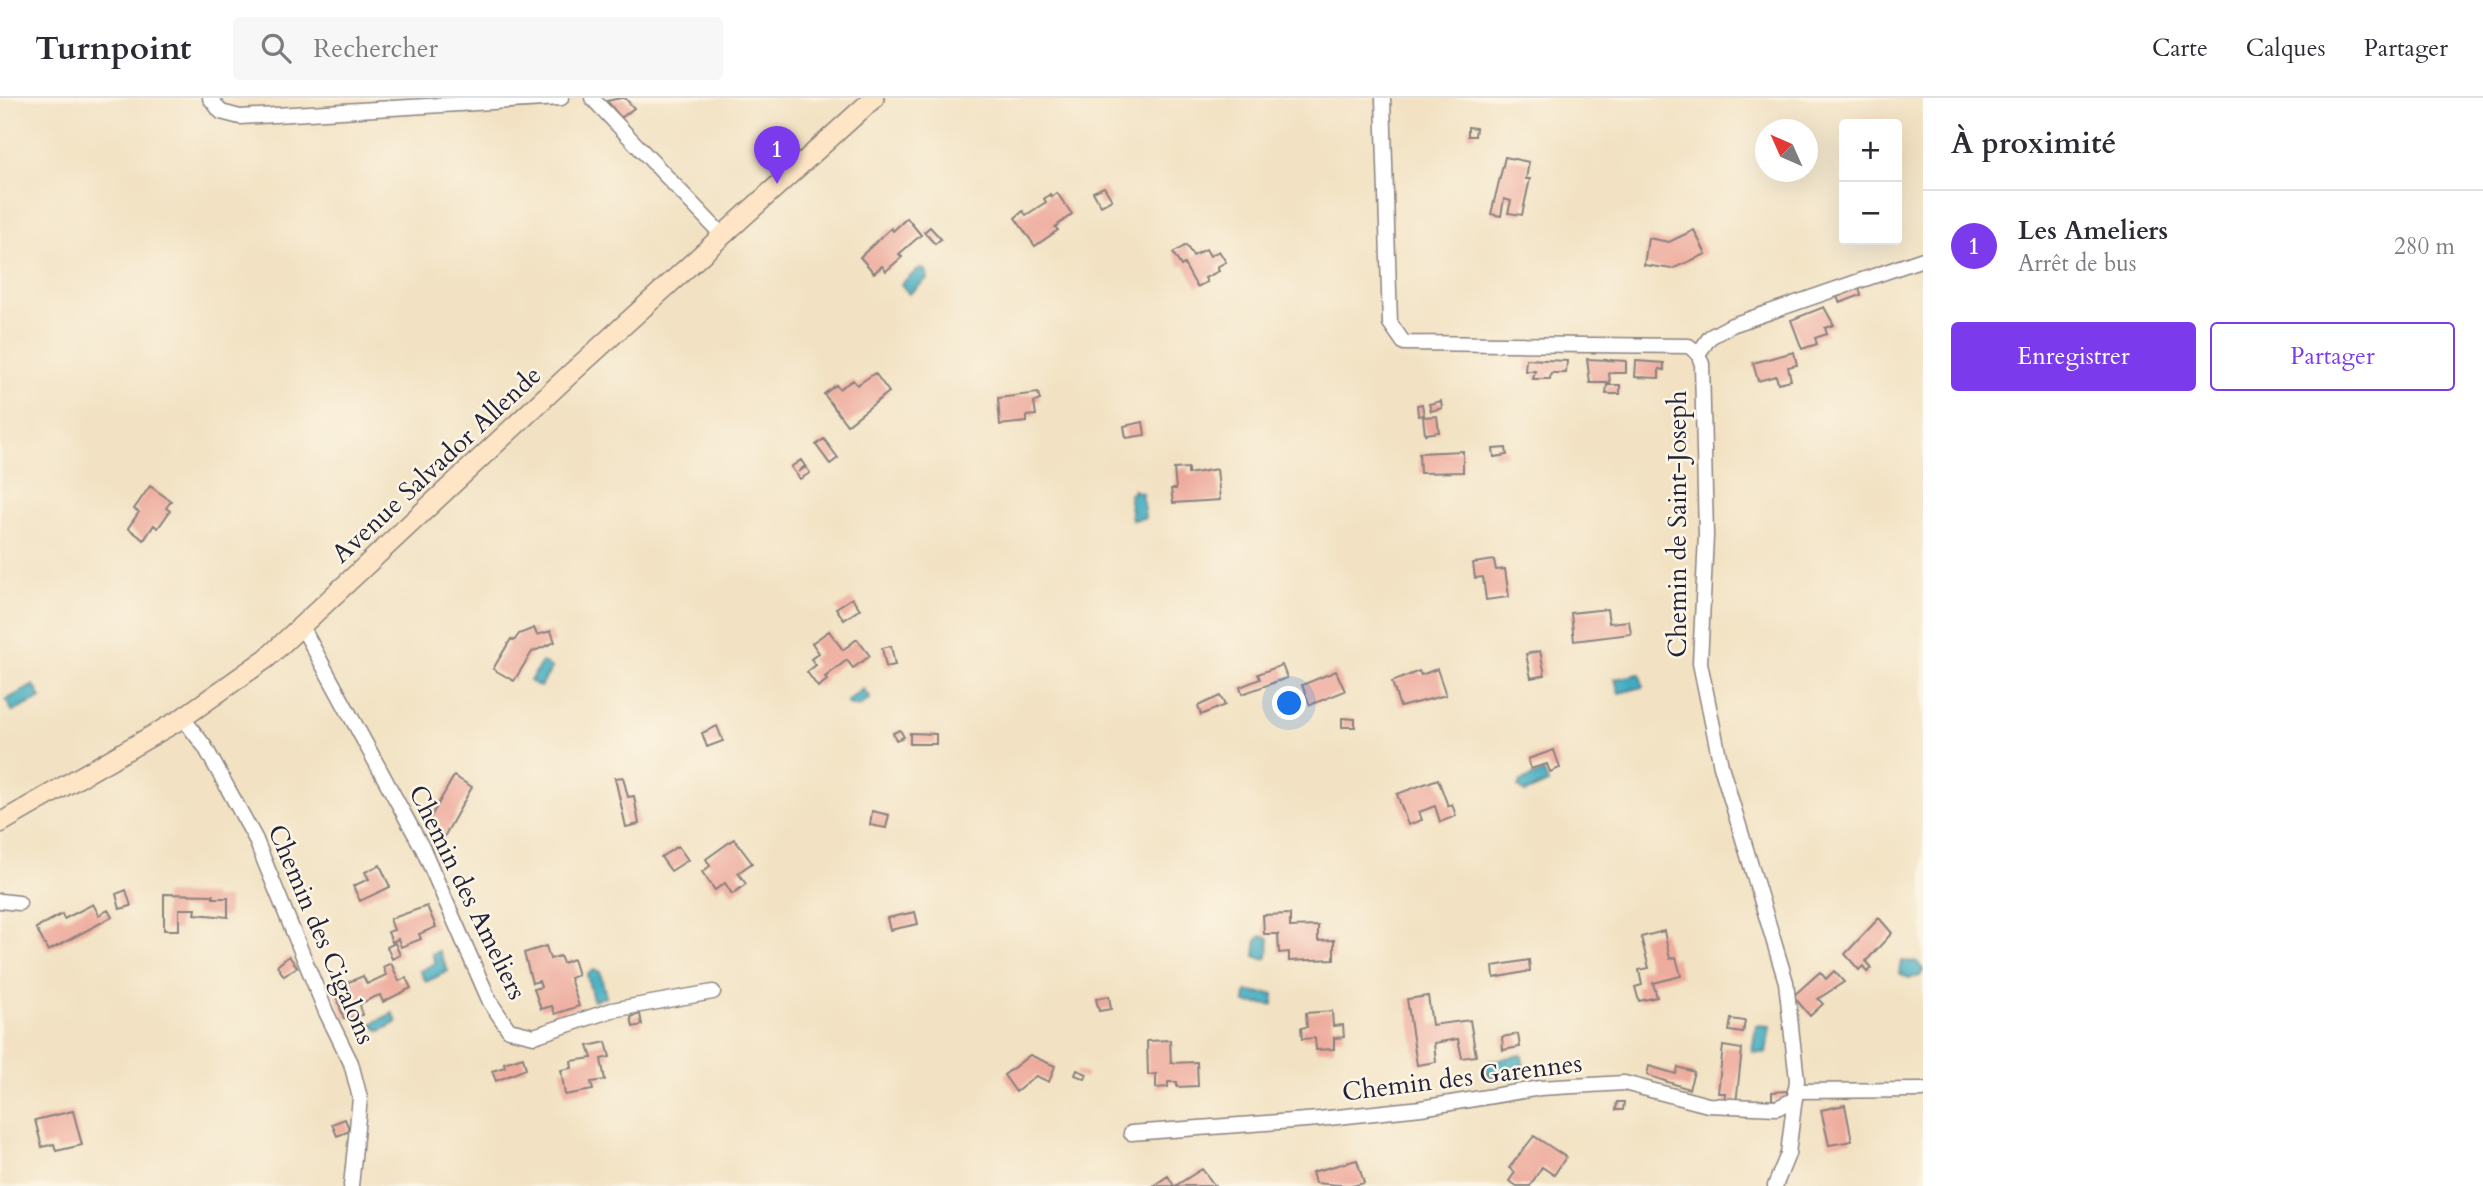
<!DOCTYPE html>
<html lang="fr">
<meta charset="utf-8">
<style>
:root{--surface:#fff;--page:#f7f7f7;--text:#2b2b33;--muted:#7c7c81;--line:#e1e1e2;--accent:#7c3aed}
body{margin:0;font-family:Cardo,serif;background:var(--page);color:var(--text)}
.controls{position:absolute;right:21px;top:21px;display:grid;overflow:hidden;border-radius:7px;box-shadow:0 7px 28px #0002}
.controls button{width:63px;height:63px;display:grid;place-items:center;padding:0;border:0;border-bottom:2px solid var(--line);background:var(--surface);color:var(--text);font:35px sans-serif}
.compass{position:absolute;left:1755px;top:21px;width:63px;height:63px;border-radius:50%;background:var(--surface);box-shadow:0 7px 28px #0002;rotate:315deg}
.you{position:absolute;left:1290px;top:606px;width:24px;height:24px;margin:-18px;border:5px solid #fff;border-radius:50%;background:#1a73e8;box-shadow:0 0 0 10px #1a73e833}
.badge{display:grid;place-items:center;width:46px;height:46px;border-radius:50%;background:var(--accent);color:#fff;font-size:23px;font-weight:700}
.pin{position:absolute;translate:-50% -58px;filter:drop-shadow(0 2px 4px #0008)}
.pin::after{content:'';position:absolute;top:37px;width:24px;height:21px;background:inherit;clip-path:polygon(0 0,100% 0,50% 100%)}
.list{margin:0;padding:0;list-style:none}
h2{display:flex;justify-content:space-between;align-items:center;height:91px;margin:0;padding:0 28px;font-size:30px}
h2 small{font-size:23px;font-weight:400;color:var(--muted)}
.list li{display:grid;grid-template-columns:46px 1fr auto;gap:21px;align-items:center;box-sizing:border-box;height:112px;padding:0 28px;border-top:2px solid var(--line)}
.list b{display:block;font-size:26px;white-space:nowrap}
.list p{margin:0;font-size:23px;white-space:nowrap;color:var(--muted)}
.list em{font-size:23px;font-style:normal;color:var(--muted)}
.actions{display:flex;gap:14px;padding:21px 28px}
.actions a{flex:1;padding:16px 0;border:2px solid var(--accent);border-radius:7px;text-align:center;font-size:24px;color:var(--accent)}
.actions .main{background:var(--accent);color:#fff}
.icon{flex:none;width:38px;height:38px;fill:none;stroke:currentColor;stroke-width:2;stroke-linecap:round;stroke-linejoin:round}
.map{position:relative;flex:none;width:1923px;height:1088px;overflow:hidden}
header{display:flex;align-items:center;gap:42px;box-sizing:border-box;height:98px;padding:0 35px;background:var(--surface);border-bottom:2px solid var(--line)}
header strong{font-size:33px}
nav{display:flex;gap:38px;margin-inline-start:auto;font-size:24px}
.search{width:490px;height:63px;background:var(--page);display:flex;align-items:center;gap:18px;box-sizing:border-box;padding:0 24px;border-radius:7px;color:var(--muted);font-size:26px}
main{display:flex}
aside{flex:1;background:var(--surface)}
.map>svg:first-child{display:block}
</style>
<header>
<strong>Turnpoint</strong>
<div class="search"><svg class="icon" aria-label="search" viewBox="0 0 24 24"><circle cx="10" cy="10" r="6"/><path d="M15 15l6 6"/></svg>Rechercher</div>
<nav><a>Carte</a><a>Calques</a><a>Partager</a></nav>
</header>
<main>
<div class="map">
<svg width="1923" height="1088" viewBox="0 0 1923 1088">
<rect width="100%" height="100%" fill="#fcf5e5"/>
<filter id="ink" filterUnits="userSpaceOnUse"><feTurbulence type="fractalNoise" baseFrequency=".0143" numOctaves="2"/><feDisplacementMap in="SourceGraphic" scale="14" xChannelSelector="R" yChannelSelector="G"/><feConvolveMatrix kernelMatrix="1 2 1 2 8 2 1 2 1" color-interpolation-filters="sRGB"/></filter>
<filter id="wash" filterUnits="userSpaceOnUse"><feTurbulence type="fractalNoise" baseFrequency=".00686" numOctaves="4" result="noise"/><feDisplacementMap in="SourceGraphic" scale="28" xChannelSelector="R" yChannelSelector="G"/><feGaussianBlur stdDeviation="1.57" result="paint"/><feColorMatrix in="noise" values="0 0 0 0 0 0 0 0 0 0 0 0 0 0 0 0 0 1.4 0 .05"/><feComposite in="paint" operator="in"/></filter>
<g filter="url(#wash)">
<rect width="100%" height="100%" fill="#f2e2c3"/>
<path fill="#40acbf" stroke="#31677d" stroke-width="2" d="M920 170 926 173 928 180 909 196 901 186Z
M1133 392 1142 395 1145 420 1132 422 1129 396H1133Z
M542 564 552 570 540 589 530 583Z
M1640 576 1643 589 1619 595 1615 581Z
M34 587 41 600 13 614 6 602Z
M863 591 870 600 858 609 848 606 847 603Z
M1544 674 1548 685 1525 695 1518 689 1521 683Z
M1261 838 1269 840 1268 859 1263 861 1255 858 1257 842Z
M439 853 448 873 426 884 420 873 436 865 432 856Z
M1901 863 1917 864 1923 872 1920 878 1909 880 1899 875Z
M593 872 600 874 606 899 593 902 587 877Z
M1246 894 1274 896 1273 907 1245 905Z
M393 915 397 924 380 933 371 926Z
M1756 927 1770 928 1766 955 1752 954Z
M1522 957 1524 975 1492 980V976L1488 977 1486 967 1490 963Z"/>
<g id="blocks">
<path fill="#eeac9e" d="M621 0H625L634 10 621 20 607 3Z
M1468 29 1476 30 1475 38H1468Z
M1505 59 1529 64 1526 81H1530L1522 117 1508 115 1511 103 1504 101 1501 118 1491 116Z
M1104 89 1112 102 1101 108 1093 94Z
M1057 95 1072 116 1055 129 1058 132 1035 148 1015 120 1023 113 1026 117 1046 104 1044 101 1050 96 1052 99Z
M907 120 921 137 899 156 902 159 886 173 882 168 874 175 860 159 891 130 893 133Z
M930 129 941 141 935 146 924 134Z
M1694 132 1706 156 1672 171 1644 167 1648 140 1669 144Z
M1186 147 1193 158 1206 151 1210 158 1219 153 1226 164 1217 169 1219 173 1205 180 1207 184 1197 189 1184 166 1181 168 1173 155Z
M1859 190 1861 197 1840 205 1837 199Z
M1824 209 1834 227 1825 230 1827 236 1815 240 1817 246 1802 251 1791 222Z
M1794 254 1797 267 1788 269 1791 282 1778 285 1776 278 1758 283 1753 265Z
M1526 261 1567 263 1566 275H1551L1550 281H1533L1535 273H1525Z
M1587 261 1626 263V275H1609L1610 285H1590Z
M1636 263 1664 265V272L1659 271V280L1635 279Z
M875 275 889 294 847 327 824 296 836 287 839 291 853 282 857 287Z
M1607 287H1620V296H1606Z
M1038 295 1040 302 1034 304 1036 317 1027 318V324L1000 327 998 300Z
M1441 303 1442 310 1431 313 1429 306Z
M1422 306 1424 317 1418 318 1417 307Z
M1437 318 1439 334 1425 336 1423 319Z
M1143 324 1145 337 1126 340 1124 328Z
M824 341 838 360 830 366 816 347Z
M1506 350 1507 357 1494 359 1493 351Z
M1463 353V374L1420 375 1419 355Z
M801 362 805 368 798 374 806 369 810 375 800 381 791 369Z
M1188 370V376L1217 371 1220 402 1173 405 1171 391H1176L1174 371Z
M150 388 171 403 166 410 170 413 158 430 154 427 144 442 128 430 139 414 134 411Z
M1494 462 1496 472 1505 471 1509 499 1486 502 1483 479 1475 480 1473 465Z
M852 500 860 511 844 522 836 510Z
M1607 511 1609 525 1629 523 1631 536 1574 543 1571 515Z
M534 530 537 537 551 533 555 544 532 554 514 583 493 571 511 541 514 543 519 536Z
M829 533 843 552 857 541 870 558 853 570 847 562 825 579 827 582 818 589 807 574 816 567 811 561 819 555 812 545Z
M891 548 895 567 886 569 882 550Z
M1540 553 1545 577 1531 580 1526 556Z
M1282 567 1287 580 1242 596 1240 589 1260 581 1258 576Z
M1437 571 1446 597 1400 609 1392 584 1419 573 1421 577Z
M1336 573 1345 593 1310 607 1302 587Z
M1220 598 1225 607 1201 617 1198 608Z
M1342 620 1355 621V629H1342Z
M717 628 723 643 707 649 702 635Z
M900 632 904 639 896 642 893 635Z
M910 635 936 636V646H910Z
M1554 652 1560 670 1550 674 1547 666 1531 671 1528 661Z
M454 678 472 689 444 739 425 729Z
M623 679 628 699 634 698 639 726 626 729 615 680Z
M1438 681 1448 708 1452 706 1456 718 1440 724 1435 708 1419 714 1422 722 1408 727 1397 696Z
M872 713 889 717 886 730 870 727Z
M734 741 752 765 738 775 746 786 732 796 725 785 715 792 702 774 710 768 706 761Z
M678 748 688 762 671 773 661 759Z
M380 767 390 789 360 803 353 788 369 781 365 774Z
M126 792 131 808 120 811 116 796Z
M164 796 213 797V800H228V819L195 816 196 811H179V832H164Z
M93 806 99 817 108 812 112 819 48 853 36 830 62 816 64 821Z
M427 808 436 829 419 836 421 841 401 849 398 841 392 844 388 834 394 832 390 821Z
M915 814 918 826 890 832 887 820Z
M1290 816V829L1318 828V843L1334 842V861L1289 863V854L1279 855 1278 836H1264L1263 817Z
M1879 820 1892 835 1866 863 1872 870 1867 874 1863 868 1859 872 1845 856Z
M1664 833 1670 861 1676 859 1681 878 1653 885 1657 899 1639 903 1635 889 1642 887 1639 872 1649 870 1641 839Z
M395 845 400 857 392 861 387 849Z
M546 848 550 861 560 858 563 865 573 861 578 877 570 880 579 908 555 916 552 908 541 911 534 891 541 889 539 883 532 885 524 855Z
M289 858 297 869 284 878 277 868Z
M1529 862 1530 873 1494 880 1493 868Z
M391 865 399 883 406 880 411 890 383 904 380 897 372 900 360 906 362 917 344 921 336 897 346 892 344 886 363 878 367 886 386 877 383 869Z
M1834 873 1844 884 1818 901 1823 906 1810 918 1793 898 1820 874 1826 881Z
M1109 898 1111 911 1099 913 1096 901Z
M1428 898 1432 927 1470 922 1476 958 1462 960 1458 941 1434 945 1436 964 1417 967 1407 901Z
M1332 913 1333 928 1343 927 1344 939 1334 940V951L1316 952 1315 940 1302 941 1301 930 1307 929 1306 915Z
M640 916 642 927 633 929 631 919Z
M1731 921 1745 923 1743 935 1729 933Z
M1518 936 1520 949 1503 952 1502 939Z
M1170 942 1171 965 1197 964 1198 988 1177 989V984H1168V989L1156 990V976L1148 977 1147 943Z
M606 944 610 959 601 961 605 982 591 984 593 992 565 997 561 972 572 970 571 963 592 960 588 948Z
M1723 948 1742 951 1736 1006 1724 1005 1725 995H1718Z
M1030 957 1055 968 1049 984 1036 978 1016 994 1004 977Z
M523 959 526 971 496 983 492 973 505 969 504 965Z
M1649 968 1676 976 1678 969 1694 974 1689 991 1647 977Z
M1077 972 1087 976 1085 981 1075 977Z
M1787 993V1002H1772V994Z
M1617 1004H1624L1623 1012H1616Z
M1845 1007 1852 1043 1829 1047 1821 1012Z
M73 1013 82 1047 56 1053 54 1046 42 1049 35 1022Z
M345 1021 350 1033 337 1038 332 1026Z
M1534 1038 1566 1059 1554 1077 1542 1069 1530 1088H1517L1509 1083 1515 1074 1509 1070Z
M1357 1062 1364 1085 1352 1088 1315 1085 1312 1074Z
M1202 1071 1215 1088H1175Z
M1168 1078 1174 1088H1153Z"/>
</g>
</g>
<g filter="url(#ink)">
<use href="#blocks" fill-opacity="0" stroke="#8a827f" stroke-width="2"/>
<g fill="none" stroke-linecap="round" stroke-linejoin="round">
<g stroke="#8a827f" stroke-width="17">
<path id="minor" d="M210 0 221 14 240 19 561 0
M592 0 722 137
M1383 0 1390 225 1404 245 1689 248 1698 256 1702 266 1706 438 1700 565 1721 668 1786 884 1797 982 1788 1056 1775 1088
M1698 256 1710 239 1732 227 1923 161
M302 529 423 751 490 904 509 932 534 938 612 912 713 894
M183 620 205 649 255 740 326 914 351 965 360 1000 351 1088
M0 803 19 805
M1795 993 1923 992
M1131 1035 1319 1021 1421 1010 1540 990 1624 985 1708 1007 1777 1010 1795 1001"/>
</g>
<g stroke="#8a827f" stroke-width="22">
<path id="secondary" d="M0 725 181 621 267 560 569 277 874 0"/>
</g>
<use href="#minor" stroke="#fff" stroke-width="14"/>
<use href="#secondary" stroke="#fde5c5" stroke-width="19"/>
</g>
</g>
<g text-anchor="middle" stroke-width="5" stroke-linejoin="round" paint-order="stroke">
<g font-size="26" fill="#22223b" stroke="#fcf5e5">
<text transform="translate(436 366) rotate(-43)" y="9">Avenue Salvador Allende</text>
<text transform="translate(1677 426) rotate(-90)" y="9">Chemin de Saint-Joseph</text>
<text transform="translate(468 794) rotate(64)" y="9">Chemin des Ameliers</text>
<text transform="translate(322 836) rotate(67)" y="9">Chemin des Cigalons</text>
<text transform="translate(1462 979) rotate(-7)" y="9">Chemin des Garennes</text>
</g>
</g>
</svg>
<div class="controls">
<button>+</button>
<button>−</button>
</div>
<svg class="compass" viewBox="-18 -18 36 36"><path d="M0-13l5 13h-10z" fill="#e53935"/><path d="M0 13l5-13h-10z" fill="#7c7c81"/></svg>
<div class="you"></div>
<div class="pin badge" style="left:777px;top:86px">1</div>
</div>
<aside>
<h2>À proximité<small></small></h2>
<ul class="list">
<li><span class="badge">1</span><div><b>Les Ameliers</b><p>Arrêt de bus</p></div><em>280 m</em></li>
</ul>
<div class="actions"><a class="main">Enregistrer</a><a>Partager</a></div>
</aside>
</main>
